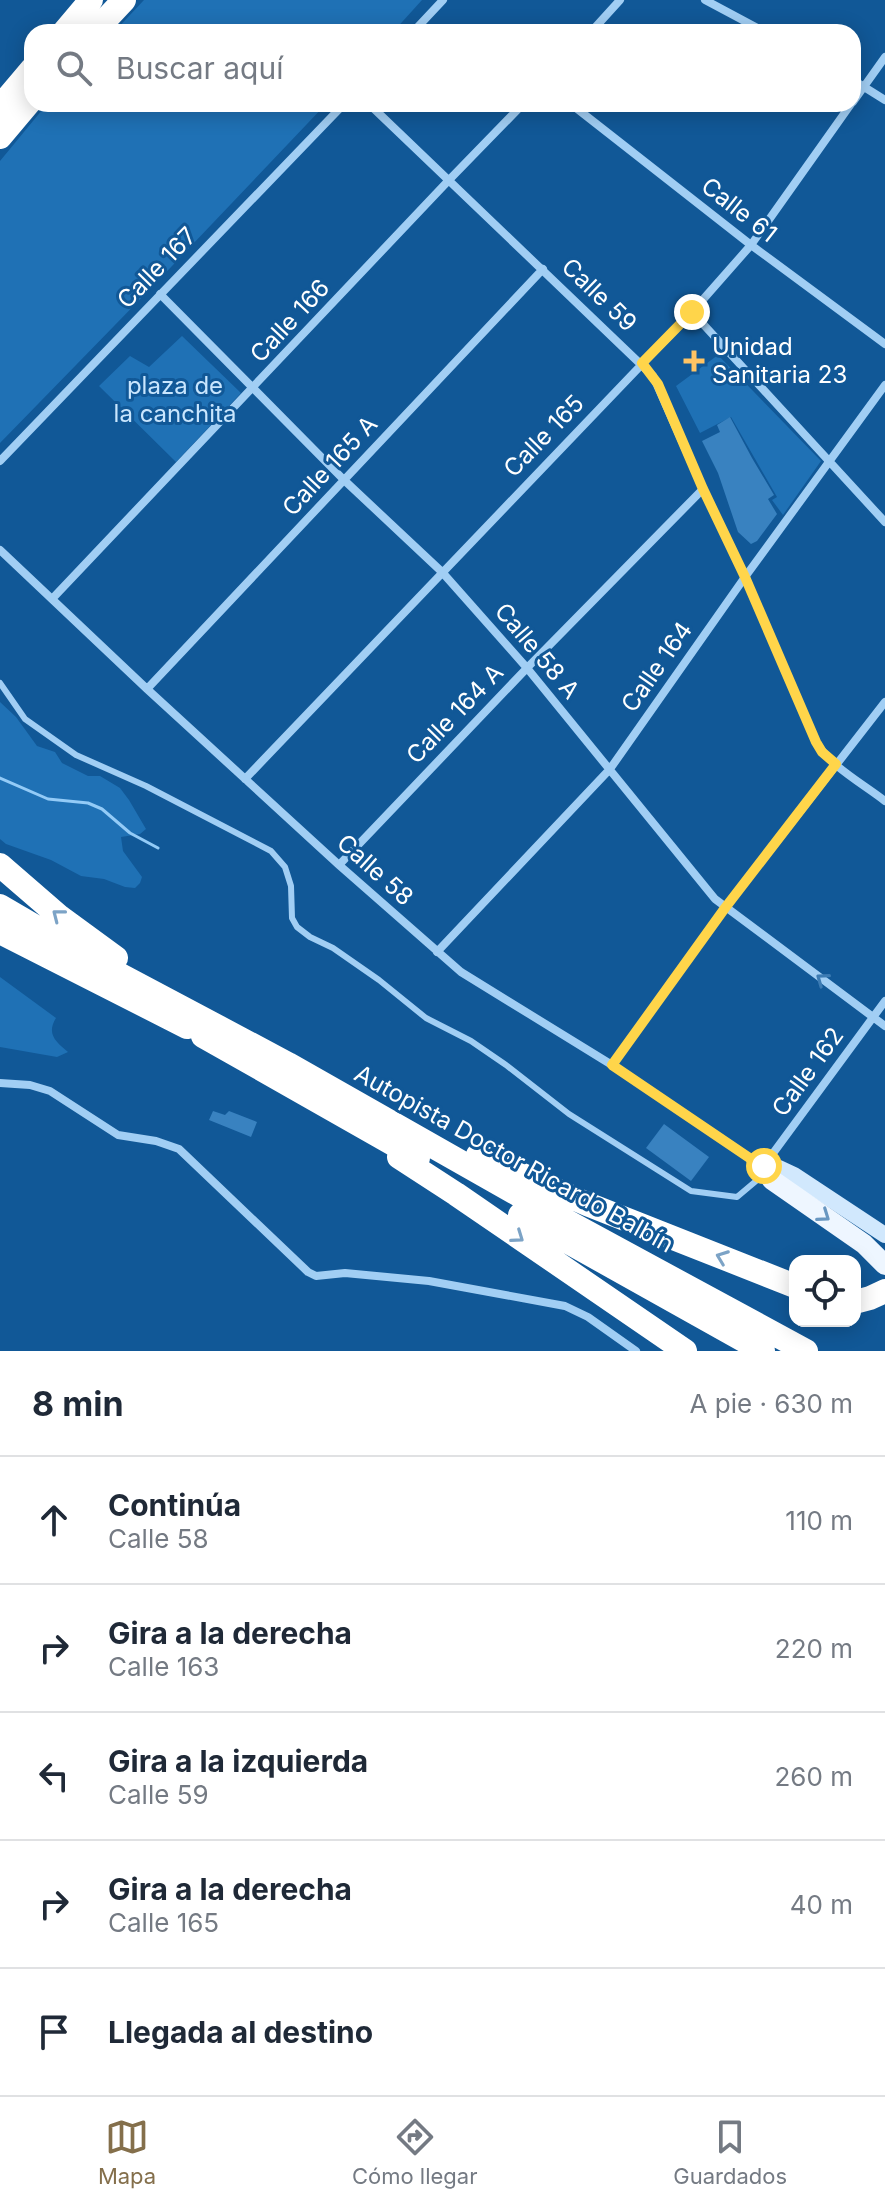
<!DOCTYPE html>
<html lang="es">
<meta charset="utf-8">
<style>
:root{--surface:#fff;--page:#f6f6f7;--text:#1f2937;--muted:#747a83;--line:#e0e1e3;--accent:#846f4b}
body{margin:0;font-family:Inter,sans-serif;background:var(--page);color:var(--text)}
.controls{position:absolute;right:24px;bottom:24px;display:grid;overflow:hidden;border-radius:16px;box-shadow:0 4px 20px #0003}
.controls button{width:72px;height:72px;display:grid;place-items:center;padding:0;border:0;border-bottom:2px solid var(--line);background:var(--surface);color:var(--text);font:40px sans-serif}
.stop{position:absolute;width:24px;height:24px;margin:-18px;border:6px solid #ffd54a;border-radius:50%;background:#fff}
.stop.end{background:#ffd54a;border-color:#fff;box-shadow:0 2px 8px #0008}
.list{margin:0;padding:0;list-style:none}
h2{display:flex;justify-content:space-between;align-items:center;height:104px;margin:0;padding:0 32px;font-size:34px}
h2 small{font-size:26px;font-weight:400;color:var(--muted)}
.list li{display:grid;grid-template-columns:52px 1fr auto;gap:24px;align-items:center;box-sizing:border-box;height:128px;padding:0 32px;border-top:2px solid var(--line)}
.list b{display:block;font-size:30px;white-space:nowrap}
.list p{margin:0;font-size:26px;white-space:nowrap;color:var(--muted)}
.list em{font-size:26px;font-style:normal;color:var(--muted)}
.icon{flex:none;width:44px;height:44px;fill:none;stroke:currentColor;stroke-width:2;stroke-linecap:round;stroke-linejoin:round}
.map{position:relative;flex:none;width:885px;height:1351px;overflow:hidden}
.search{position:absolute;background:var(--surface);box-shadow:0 4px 20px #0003;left:24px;right:24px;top:24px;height:88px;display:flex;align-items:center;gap:20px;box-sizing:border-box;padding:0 28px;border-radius:24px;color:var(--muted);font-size:30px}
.sheet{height:744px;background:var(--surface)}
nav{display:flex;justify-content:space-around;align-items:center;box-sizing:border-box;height:112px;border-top:2px solid var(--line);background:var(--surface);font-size:22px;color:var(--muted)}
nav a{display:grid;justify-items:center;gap:4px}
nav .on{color:var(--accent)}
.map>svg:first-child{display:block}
</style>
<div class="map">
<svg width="885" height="1351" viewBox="0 0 885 1351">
<rect width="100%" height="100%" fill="#115897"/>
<path fill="#1f71b5" d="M144 0H422L393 32H114Z
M47 104H326L153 286 0 443V161Z
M182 336 241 393 176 462 99 386 130 356 149 367Z
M718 355 821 461 783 515 772 500 777 497 731 417 700 433 676 386Z
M0 702 16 717 37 746 55 752 62 763 88 776H100L120 788 129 800 146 829 140 834 121 837 123 851 142 877 140 883 135 888 125 887 104 879 81 876 51 860 6 844 0 839Z
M0 977 56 1018C46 1034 56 1042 68 1052L57 1057 0 1047Z"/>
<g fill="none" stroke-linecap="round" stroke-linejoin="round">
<path stroke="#93cbf7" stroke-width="3" d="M0 778 48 799 88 803 102 809 130 833 158 848"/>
</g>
<path fill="#3982c0" d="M730 417 752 458 774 495 768 499 777 514 757 541 751 544 738 532 718 473 702 441 720 432 717 425Z
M213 1111 225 1115 229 1111 257 1122 251 1137 209 1120Z
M664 1124 709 1157 691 1181 646 1148Z"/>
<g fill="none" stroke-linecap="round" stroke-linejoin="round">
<path stroke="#a1cef4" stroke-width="6" d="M0 683 25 719 76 755 146 786 271 851 285 867 291 886 292 918 297 927 310 937 333 948 379 980 426 1018 471 1041 506 1065 569 1114 691 1191 737 1197 756 1181 761 1172"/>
<path stroke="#a1cef4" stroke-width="8" d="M705 0 765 32
M413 32 443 0
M591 32 620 0
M853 80 885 100
M853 102 885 57
M369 104 653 376 703 489 745 577 816 742C831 767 862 783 885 801
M571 104 751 245 885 344
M160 294 344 480 442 572 527 668 715 899 885 1026
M692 312 885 522
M0 461 344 104
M0 550 147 689 339 865 461 972 612 1065 763 1167 885 1001
M52 599 449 180 523 104
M147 689 543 269
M245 779 692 312 751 245 851 104
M339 865 527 668 703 489
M437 952 610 769 745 577 885 385
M612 1065 725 908 885 702
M0 1083 30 1085 50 1091 118 1135 156 1141 179 1149 308 1272 316 1276 345 1273 429 1281 565 1306 588 1317 636 1351"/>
<path stroke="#d1e8fd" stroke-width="16" d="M763 1167 779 1168 794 1175 885 1235"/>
<path stroke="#eef6ff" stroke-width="20" d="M763 1167 772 1180 864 1244 885 1265"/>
<path stroke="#fff" stroke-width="24" d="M64 32 91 0
M94 32 124 0
M0 107 32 69
M0 137 32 99
M0 865 60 917 116 958
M0 906 96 962 288 1064 533 1203 806 1351
M0 932 187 1027
M203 1036 418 1158
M478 1155 587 1204 795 1286
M399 1157 456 1194 685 1351
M520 1215 763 1351
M855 1302 870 1298 885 1291"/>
</g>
<defs><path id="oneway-chevron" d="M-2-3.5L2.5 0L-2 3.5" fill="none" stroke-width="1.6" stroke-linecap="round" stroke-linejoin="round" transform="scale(2)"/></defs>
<g stroke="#7ca3c6">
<use href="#oneway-chevron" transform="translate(58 915) rotate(-142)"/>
<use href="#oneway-chevron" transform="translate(518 1237) rotate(35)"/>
<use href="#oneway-chevron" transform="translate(722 1257) rotate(-159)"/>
</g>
<use stroke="#3c7bb3" href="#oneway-chevron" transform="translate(822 979) rotate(-144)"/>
<use stroke="#6997c1" href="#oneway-chevron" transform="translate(824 1216) rotate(35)"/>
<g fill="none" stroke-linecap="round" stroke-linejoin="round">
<path stroke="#ffd54a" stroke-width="10" d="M692 312 642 363 658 384 703 489 745 577 816 742 822 752 836 764 725 908 612 1065 763 1167 764 1166"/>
</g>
<path fill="#ffc464" stroke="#115897" stroke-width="3" d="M690 349h8v8h8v8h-8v8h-8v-8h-8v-8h8z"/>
<g text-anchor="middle" stroke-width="6" stroke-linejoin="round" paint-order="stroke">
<g font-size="24" fill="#fff" stroke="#115897">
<text transform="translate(739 210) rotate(38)" y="8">Calle 61</text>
<text transform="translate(157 268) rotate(-46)" y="8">Calle 167</text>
<text transform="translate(599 295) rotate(44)" y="8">Calle 59</text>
<text transform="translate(290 321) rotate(-47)" y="8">Calle 166</text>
<text transform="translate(544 436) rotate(-46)" y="8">Calle 165</text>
<text transform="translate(330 466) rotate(-47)" y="8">Calle 165 A</text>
<text transform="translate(537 651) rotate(50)" y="8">Calle 58 A</text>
<text transform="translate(657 667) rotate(-55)" y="8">Calle 164</text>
<text transform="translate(455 714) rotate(-46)" y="8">Calle 164 A</text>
<text transform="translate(375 870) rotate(42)" y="8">Calle 58</text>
<text transform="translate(808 1072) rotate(-54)" y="8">Calle 162</text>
<text transform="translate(514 1159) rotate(29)" y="8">Autopista Doctor Ricardo Balbín</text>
</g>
<g font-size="24" fill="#fff" stroke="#115897" text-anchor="start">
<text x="712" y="355">Unidad<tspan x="712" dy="28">Sanitaria 23</tspan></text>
</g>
<g font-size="24" fill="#c9e6fe" stroke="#115897">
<text x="175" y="394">plaza de<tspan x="175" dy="28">la canchita</tspan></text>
</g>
</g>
</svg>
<div class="controls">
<button><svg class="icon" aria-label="locate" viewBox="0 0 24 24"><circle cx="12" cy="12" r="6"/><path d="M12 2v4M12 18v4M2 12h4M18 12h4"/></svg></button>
</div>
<div class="stop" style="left:764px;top:1166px"></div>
<div class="stop end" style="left:692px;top:312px"></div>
<div class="search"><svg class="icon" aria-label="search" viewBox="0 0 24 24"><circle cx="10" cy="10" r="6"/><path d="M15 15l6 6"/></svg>Buscar aquí</div>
</div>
<section class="sheet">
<h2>8 min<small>A pie · 630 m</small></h2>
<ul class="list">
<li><svg class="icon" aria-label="ahead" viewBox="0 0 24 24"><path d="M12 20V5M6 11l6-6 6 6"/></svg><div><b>Continúa</b><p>Calle 58</p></div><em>110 m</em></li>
<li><svg class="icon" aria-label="right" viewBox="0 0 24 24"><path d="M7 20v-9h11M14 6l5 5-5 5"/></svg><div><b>Gira a la derecha</b><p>Calle 163</p></div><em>220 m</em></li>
<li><svg class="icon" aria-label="left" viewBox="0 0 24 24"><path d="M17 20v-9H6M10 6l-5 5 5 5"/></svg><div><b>Gira a la izquierda</b><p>Calle 59</p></div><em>260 m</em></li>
<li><svg class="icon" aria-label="right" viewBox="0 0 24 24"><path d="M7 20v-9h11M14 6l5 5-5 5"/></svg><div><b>Gira a la derecha</b><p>Calle 165</p></div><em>40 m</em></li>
<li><svg class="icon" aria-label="arrive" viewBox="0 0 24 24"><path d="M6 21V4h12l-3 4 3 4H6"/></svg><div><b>Llegada al destino</b></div></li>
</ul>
</section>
<nav>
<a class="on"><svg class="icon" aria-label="map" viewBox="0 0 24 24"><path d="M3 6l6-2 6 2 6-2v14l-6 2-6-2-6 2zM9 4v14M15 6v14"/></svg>Mapa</a>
<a><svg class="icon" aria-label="directions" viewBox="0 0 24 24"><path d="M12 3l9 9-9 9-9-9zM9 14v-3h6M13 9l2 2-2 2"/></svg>Cómo llegar</a>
<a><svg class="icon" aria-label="saved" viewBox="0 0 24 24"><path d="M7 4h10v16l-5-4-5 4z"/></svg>Guardados</a>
</nav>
